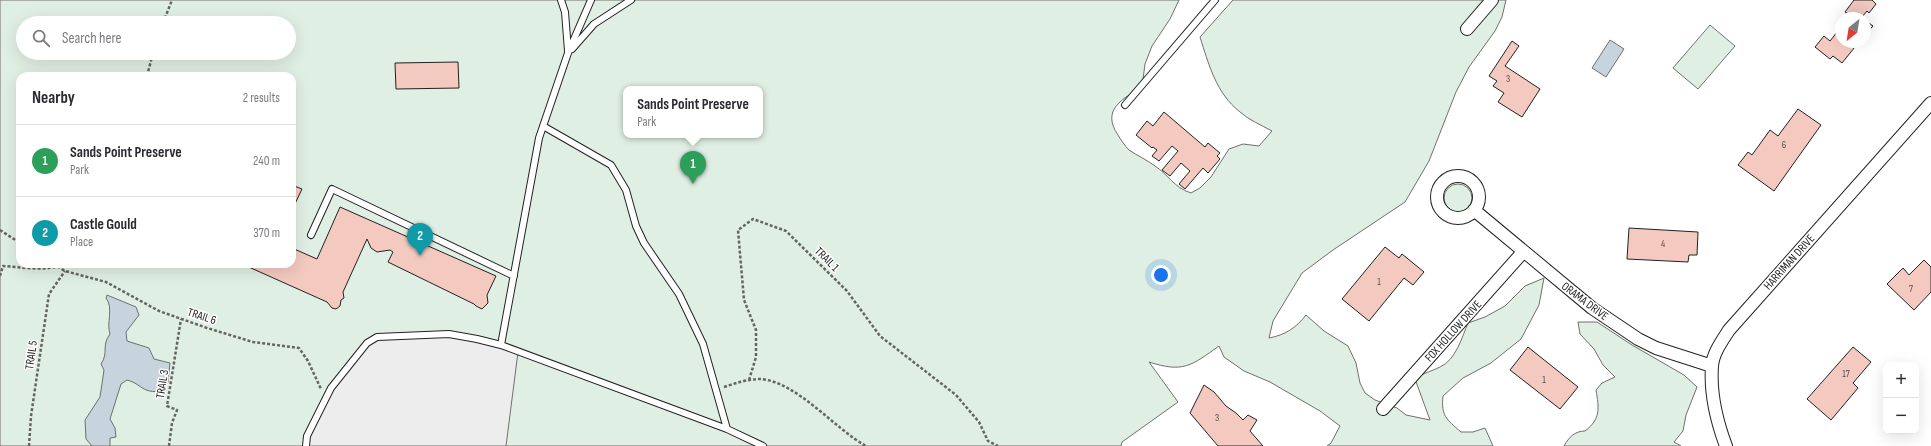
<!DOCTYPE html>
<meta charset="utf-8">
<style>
:root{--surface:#fff;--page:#f2f2f3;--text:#2b2b33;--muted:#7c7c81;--line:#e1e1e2;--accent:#2563eb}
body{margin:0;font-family:"Sofia Sans Condensed",sans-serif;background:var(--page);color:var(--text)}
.controls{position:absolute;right:12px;bottom:12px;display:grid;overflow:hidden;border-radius:8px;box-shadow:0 4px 16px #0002}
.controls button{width:36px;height:36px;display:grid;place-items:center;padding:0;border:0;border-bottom:1px solid var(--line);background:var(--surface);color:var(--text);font:20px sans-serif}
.compass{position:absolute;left:1835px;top:12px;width:36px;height:36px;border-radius:50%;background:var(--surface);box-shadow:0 4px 16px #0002;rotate:210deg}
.you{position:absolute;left:1161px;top:275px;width:14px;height:14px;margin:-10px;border:3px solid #fff;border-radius:50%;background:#1a73e8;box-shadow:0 0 0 6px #1a73e833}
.badge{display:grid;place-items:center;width:26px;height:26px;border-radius:50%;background:var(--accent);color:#fff;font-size:13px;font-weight:700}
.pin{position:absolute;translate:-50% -33px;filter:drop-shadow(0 1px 2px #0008)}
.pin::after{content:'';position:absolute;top:21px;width:14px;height:12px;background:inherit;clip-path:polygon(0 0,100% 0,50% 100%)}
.popup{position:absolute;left:623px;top:86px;width:140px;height:52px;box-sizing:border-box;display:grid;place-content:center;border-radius:8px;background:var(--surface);filter:drop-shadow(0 1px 3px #0005);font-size:13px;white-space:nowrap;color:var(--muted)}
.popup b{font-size:15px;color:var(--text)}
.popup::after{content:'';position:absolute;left:50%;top:100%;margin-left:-8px;border:8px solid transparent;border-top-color:var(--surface)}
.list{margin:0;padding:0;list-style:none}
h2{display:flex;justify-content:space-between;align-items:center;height:52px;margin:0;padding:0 16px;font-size:17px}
h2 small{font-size:13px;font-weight:400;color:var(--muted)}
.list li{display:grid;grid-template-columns:26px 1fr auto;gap:12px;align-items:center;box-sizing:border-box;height:72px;padding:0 16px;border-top:1px solid var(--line)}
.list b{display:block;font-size:15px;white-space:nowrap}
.list p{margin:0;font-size:13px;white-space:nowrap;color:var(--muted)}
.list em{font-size:13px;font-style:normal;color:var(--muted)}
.icon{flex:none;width:22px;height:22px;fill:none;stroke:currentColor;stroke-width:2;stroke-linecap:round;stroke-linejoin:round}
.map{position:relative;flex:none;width:1931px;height:446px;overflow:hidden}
.search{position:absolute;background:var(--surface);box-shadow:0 4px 16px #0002;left:16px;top:16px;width:280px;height:44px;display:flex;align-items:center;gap:10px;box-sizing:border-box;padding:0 14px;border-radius:22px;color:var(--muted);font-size:15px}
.panel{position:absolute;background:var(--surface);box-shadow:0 4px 16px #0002;left:16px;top:72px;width:280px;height:196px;border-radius:12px}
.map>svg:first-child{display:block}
</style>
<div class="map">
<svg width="1931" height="446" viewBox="0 0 1931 446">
<rect width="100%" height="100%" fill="#fff"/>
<path fill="#e0efe3" stroke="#6f6f6f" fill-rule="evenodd" d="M0 0H1179L1170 19 1152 46 1145 64 1142 87C1122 99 1101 110 1118 135 1121 140 1125 146 1129 150 1138 156 1147 160 1155 166 1169 175 1173 187 1191 193L1200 188 1211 177 1229 149 1243 144 1259 146 1272 131C1261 125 1249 120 1240 112 1216 93 1209 65 1200 37L1233 0H1506L1502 17 1495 31 1469 67 1456 92 1429 161 1405 202 1333 250 1302 273 1273 321 1269 338C1285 335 1296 328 1306 315L1324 331 1348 346 1356 363 1360 383 1365 393 1375 400 1397 408 1406 415 1430 420 1415 379C1425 372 1430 372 1440 367 1456 360 1462 337 1468 323L1485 317 1505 306 1525 286 1544 278 1539 305 1521 339 1491 363 1463 378 1443 396C1441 416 1446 419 1461 432H1473L1485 428 1493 446H1327L1331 443 1340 426 1320 411 1270 382 1244 371 1224 357 1219 346C1191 366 1183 373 1149 362L1178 402 1122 442 1121 446H0ZM23 23H289V53H23ZM20 76H292V264H20ZM626 89H760V135H626Z
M1710 25 1735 46 1698 89 1673 68Z
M1444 198a14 14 0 1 1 28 0a14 14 0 1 1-28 0Z
M1578 322H1597L1632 345 1684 375 1697 387 1686 415 1683 431 1674 442 1681 446H1564C1569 437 1575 431 1585 431 1601 419 1599 408 1596 390L1602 383 1615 377 1603 365 1594 349 1580 334Z"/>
<path fill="#ededed" stroke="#6f6f6f" d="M449 334 518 352 506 446H306L331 388 367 343 377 337Z"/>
<path fill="#c7d3dd" stroke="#6f6f6f" d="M1610 40 1624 49 1606 77 1592 68Z
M107 295 136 307 139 315 126 332 127 341 149 348 154 359 170 363 168 382 162 391C142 394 142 384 127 380L121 384 110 419 115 428 116 437 110 438V446H92L86 439 85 420 100 397 104 370 101 364C109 352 101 346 110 334 106 323 114 308 106 298Z"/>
<path fill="#f3c9c0" stroke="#222" d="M1854 0H1872L1876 4 1869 13 1867 11 1862 17 1863 18H1843L1847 13 1845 12Z
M1865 20 1873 26 1865 35Z
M1841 27V42H1859L1842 63 1833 56 1830 59 1815 47 1824 36 1830 41Z
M1512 41 1519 46 1505 66 1540 89 1522 117 1498 102 1504 93 1493 86 1497 81 1489 76Z
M458 62 459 88 396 89 395 63Z
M1798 109 1821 125 1774 191 1738 165 1748 152 1752 155 1770 130 1778 136Z
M1164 112 1205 147 1208 143 1220 153 1217 156 1220 159 1208 173 1203 168 1185 189 1179 184 1190 171 1181 163 1170 176 1162 170 1178 151 1172 146 1159 161 1152 156 1157 150 1153 147 1152 148 1136 135 1147 121 1153 126Z
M292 185 302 189 292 210Z
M340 207 496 276 487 295 488 303 482 309 476 306 474 304 388 262 393 252 390 250 377 252 371 248 367 239 343 292 344 298 341 300 340 306 336 309 332 308 327 302 242 264H292V248L317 259Z
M1629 228 1698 232 1697 255H1689L1688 262 1627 259Z
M1385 247 1399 258 1402 254 1424 272 1413 285 1404 278 1369 321 1342 299Z
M1924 260 1931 267V292L1914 310 1887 284 1903 268 1909 275Z
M1528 347 1578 387 1560 409 1510 370Z
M1853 347 1871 362 1853 383 1858 388 1831 420 1807 399Z
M1204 385 1214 392 1226 406 1236 413 1243 420 1248 415 1257 420 1250 431 1263 446H1218L1190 413Z"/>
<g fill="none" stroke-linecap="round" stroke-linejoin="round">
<g stroke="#222" stroke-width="8">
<path id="lane" d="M561 0 565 12 568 51
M591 0 568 53 539 138 501 345 727 429 763 446
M572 49 594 24 631 0
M1125 105 1215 0
M543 126 611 165 626 190 636 226 644 243 679 294 703 344 727 429
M311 235 332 189 514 276
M306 446 307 436 331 388 367 343 377 337 449 334 477 339 501 345"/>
</g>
<g stroke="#222" stroke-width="14">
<path id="street" d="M1467 29 1492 0
M1437 197a21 21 0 1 1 42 0a21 21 0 1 1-42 0Z
M1474 210 1592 308 1638 339 1656 348 1712 366
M1383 409 1523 252
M1726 446C1717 422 1710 393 1712 366 1713 353 1722 341 1729 330L1931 103"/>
</g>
<path stroke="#646464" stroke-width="2.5" stroke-dasharray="3 2" stroke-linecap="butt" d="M163 23 172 0
M147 76 153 53
M0 230 20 243
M53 264 65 271 106 282 159 311 207 328 253 342 299 348 308 361 321 389
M0 276 3 266C20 267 49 272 64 264
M749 380 756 357V330L744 300 738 230 753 219 786 231 847 291 880 336 956 395 979 422 988 441 998 446
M724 387C736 383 748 379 760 379 796 381 835 429 866 446
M29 446 31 416 49 294 65 271
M169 446 172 423 177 410 167 406 181 319"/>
<use href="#lane" stroke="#fff" stroke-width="6"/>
<use href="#street" stroke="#fff" stroke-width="12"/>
</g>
<g text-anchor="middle" stroke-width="3" stroke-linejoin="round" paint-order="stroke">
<g font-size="10" fill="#564c4a">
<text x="1508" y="82">3</text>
<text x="1784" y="148">6</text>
<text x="1663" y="247">4</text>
<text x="1379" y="285">1</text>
<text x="1911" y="292">7</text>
<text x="1846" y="377">17</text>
<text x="1544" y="383">1</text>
<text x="1217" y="421">3</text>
</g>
<g font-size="12" fill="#222" stroke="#fff">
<text transform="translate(827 259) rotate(45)" y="4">TRAIL 1</text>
<text transform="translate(1789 262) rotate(-48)" y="4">HARRIMAN DRIVE</text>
<text transform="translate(1585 301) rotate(37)" y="4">ORAMA DRIVE</text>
<text transform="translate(202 316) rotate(18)" y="4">TRAIL 6</text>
<text transform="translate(1453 331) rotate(-48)" y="4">FOX HOLLOW DRIVE</text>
<text transform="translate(31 355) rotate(-82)" y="4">TRAIL 5</text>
<text transform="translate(162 384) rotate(-81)" y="4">TRAIL 3</text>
</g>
</g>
</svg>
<div class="controls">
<button>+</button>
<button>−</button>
</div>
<svg class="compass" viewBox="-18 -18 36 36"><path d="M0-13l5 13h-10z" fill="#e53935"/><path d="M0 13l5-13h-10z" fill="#7c7c81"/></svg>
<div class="you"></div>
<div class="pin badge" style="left:693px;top:184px;background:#2e9e5b">1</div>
<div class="popup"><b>Sands Point Preserve</b>Park</div>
<div class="pin badge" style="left:420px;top:256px;background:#0f9aa8">2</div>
<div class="search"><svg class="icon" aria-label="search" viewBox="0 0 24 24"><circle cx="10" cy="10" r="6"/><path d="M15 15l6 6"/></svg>Search here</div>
<section class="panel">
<h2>Nearby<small>2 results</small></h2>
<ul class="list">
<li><span class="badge" style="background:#2e9e5b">1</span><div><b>Sands Point Preserve</b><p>Park</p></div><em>240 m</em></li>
<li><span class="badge" style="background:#0f9aa8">2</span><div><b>Castle Gould</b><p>Place</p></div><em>370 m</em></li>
</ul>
</section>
</div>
